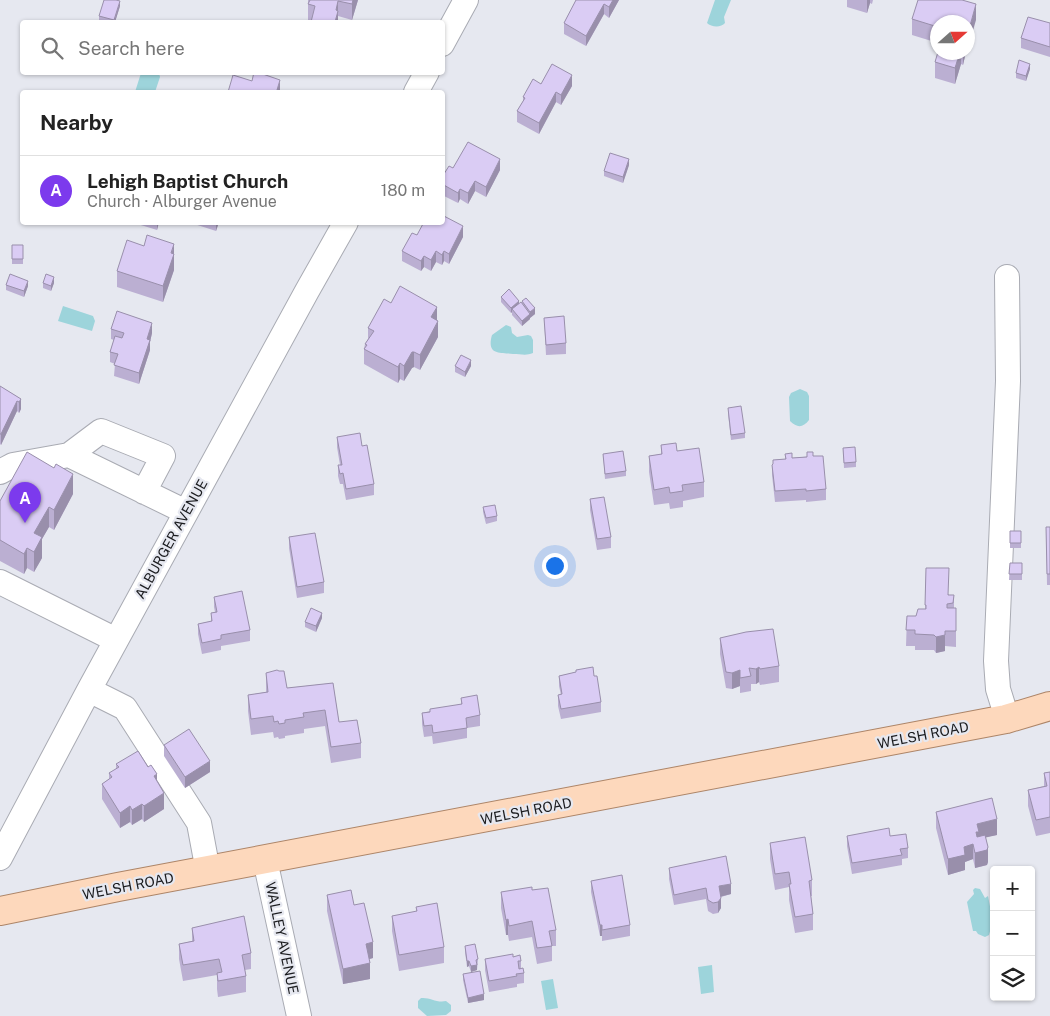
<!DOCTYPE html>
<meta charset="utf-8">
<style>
:root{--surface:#fff;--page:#f2f2f2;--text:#222;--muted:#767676;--line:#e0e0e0;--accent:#7c3aed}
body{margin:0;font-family:"Public Sans",sans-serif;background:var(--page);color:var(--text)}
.controls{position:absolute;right:15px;bottom:15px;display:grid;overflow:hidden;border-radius:5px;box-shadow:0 1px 4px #0004}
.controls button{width:45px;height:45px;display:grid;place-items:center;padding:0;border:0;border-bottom:1px solid var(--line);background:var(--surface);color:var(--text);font:25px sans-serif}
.compass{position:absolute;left:930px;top:15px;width:45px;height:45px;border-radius:50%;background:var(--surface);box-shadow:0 1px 4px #0004;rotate:69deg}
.you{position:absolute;left:554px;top:565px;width:18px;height:18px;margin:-12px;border:4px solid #fff;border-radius:50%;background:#1a73e8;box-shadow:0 0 0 8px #1a73e833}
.badge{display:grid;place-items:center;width:32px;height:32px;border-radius:50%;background:var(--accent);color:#fff;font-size:16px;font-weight:700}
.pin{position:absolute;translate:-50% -41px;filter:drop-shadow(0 1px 2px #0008)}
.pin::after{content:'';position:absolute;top:26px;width:18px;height:15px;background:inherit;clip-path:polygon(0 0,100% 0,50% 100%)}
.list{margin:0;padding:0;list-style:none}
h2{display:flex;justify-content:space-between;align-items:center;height:65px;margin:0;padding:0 20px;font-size:21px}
h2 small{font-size:16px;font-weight:400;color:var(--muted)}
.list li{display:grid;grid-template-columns:32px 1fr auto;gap:15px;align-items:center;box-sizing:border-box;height:70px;padding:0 20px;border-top:1px solid var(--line)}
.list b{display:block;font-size:19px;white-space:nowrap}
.list p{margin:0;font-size:16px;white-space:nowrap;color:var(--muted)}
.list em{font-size:16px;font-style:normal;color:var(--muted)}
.icon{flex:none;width:28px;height:28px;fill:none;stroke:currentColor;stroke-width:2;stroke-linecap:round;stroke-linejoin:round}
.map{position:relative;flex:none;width:1050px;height:1016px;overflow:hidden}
.search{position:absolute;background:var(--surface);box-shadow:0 1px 4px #0004;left:20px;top:20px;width:425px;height:55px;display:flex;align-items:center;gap:12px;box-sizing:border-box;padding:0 18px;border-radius:5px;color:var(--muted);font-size:19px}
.panel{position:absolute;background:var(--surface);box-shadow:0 1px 4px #0004;left:20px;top:90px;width:425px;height:135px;border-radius:5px}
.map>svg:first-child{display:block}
</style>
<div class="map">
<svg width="1050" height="1016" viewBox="0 0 1050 1016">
<rect width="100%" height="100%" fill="#e6e8f0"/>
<path fill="#9dd4db" d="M715 0H731L724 17 725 23C721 28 711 27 707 23Z
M141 73H159L160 77 155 92H135Z
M63 306 93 316 95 321 92 331 58 321Z
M506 325 511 327 512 333 517 337 528 335 531 336 533 340V353C526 356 521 354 513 354 501 352 486 356 492 335Z
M800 389 807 392 809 396V420C803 428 797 428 790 421L789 397 791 393Z
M975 888 980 889 985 898 988 896 994 927 991 928 989 935 985 937 978 934 976 931H973L967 902 974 894 973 890Z
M712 965 714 992 701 994 698 967Z
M553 979 558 1008 546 1010 541 981Z
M421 998C430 997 436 1003 446 1001L451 1005V1011L446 1015 427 1016 418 1008V1001Z"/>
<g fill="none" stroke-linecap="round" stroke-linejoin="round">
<g stroke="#a9abb3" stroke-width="26">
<path id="minor" d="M442 44 466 0
M416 92 427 72
M1007 277 1008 381 996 661 998 689 1007 718
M69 455 101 431 163 456 144 492
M0 472 13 465 69 455 186 512
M0 582 116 640
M89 690 125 708 199 823 208 871
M0 858 89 690 307 291 346 222
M265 860 299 1016"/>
</g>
<g stroke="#ad8568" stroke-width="30">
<path id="major" d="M0 911 118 887 1006 719 1050 706"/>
</g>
<use href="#minor" stroke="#fff" stroke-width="24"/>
<use href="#major" stroke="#fdd8bc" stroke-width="28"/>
</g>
<path fill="#bbafd2" d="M308 0H358L352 20 338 16V22L308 20Z
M576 0H619L609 18 604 14 586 46 564 34V23Z
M847 0H873L872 4 870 3 867 13 847 7Z
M120 6 115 22H99V16Z
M912 19 976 20 938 22V43L912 35Z
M1050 23V57L1021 48V38Z
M938 52H966L963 65 961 64 955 84 935 78V62Z
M1030 69 1026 81 1016 78V73Z
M541 84 572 86 561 105 556 102 539 134 517 122V111L523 101V97Z
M629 165 623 183 604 176V171Z
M453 168 500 170 486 197 475 191 468 204 460 199 458 203 442 195V177Z
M131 222H159L157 230Z
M188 222H219L216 231Z
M417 235 463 237 449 264 444 261 442 265 436 262 431 271 424 267 421 271 402 261V251Z
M174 244V270L163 302 117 287V271L144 246Z
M12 245H23V264H12Z
M43 283H54L51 291 43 288Z
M6 285 28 286 24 297 6 290Z
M501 297 519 304 522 303V301L535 314 530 318V319L522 326 512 315V312L511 313 501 302Z
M391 303 437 320 438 337 420 370 414 367 412 368 404 381 400 379 398 383 364 364V349L365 344 368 339V328Z
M544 318 566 343V354L546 355Z
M111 329 152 333 150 342V350L139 384 114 376 115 364 110 362V352L114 340 111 339Z
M455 366H471L465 377 455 372Z
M0 386 21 399V409L19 413 17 411 1 445 0 444Z
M728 408 745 433V438L731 440 728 414Z
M337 437 362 446 374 484V495L346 500 343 484H340L338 476V465H340L337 447Z
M661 445 677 451 704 482V497L683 501V507L670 509 669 503 654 505 649 472V456L661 454Z
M843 448 856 462V467L844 468Z
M603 454 626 471V476L605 479Z
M785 454 792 458 813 456 826 489V500L806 502V500L775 502 772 475V465H773V460L785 459Z
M73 494 54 530 49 527 42 539V558L34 572 27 568 24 574 0 561V501Z
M590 499 611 537V548L597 550 590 510Z
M483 507 497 516V521L486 524 483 512Z
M1046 527H1050V585H1047Z
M1010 531H1021V548H1010Z
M289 537 324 582V593L297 598 289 548Z
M1010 563H1022V580H1009Z
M926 568 949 595H954V608H956V647L945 646V651L936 653 934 650H915V646H906L907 616H916L925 609Z
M214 597 250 630V641L221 646V650L202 654 198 634V624L211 621V613L215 612 214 607Z
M322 618 316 632 305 627V622Z
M720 638 779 666V682L760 685 759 682 756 684H751V691L740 693V686L732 689 726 688 720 654Z
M576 670 594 676 601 702V712L561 719 558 706V695H561L559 686V676L576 672Z
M266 673 287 688 333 683 339 722 361 743V758L331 763 325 726 304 729V733L285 736V738L279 739 278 737 274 738 273 732 251 735 248 711V695L266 692Z
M461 698 480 715V726L467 728V738L433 744 432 736 424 737 422 724V713L461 704Z
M164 745 210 772 185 788 164 756Z
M116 764 157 781 164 809 144 822 142 819 132 825 130 822 120 828 102 799V784L109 779V773L116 769Z
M1050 772V833L1036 836 1028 806V790L1044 786V773Z
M936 812 997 835 986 837 988 862 987 865 975 868 973 859 965 862V870L948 875 936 828Z
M847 836H890L908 848V858L902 859V865L852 874 847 846Z
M770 843 812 880V896H811L813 914V930L795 933 789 900V887L775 890 770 859Z
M669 868 731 894 721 897V908L718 913 713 914 708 911 706 899 674 905 669 879Z
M591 881 630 925V936L602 941V936H600L591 892Z
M532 890 556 930V946H552V961L537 964 532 937 509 941 508 935H506L501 908V892Z
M327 895 354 905 373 958 369 959 370 979 343 984 327 911Z
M416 907 444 947V963L399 971 392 931V916L416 912Z
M192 928 251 953V969L245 970 246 976V992L218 997 217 989V975L183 981 179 959V944L192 941Z
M465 946 478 959 477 970 471 972 469 966 467 967 465 952Z
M513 957 521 961V968L524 973V983L517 984V987L489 992 485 970V959Z
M463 974 484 1000 468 1003 463 980Z"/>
<path fill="#998fab" d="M353 0H358L352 20V4Z
M613 0H619L609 18V7Z
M867 0H870V3L867 13Z
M120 1V6L115 22H114Z
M338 1V22H335L336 10Z
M604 4V14L586 46V36Z
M976 4V20L968 48V33Z
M960 52H961V64L955 84V68Z
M963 52H966L963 65Z
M1030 64V69L1026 81V76Z
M572 75V86L561 105V95Z
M280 80V92L277 90Z
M556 92V102L539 134V123Z
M500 159V170L486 197V187Z
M629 159V165L623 183V177Z
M475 181V191L468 204V193Z
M460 189V199L458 203V193Z
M157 222H159L157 230Z
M216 222H219L216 231Z
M463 226V237L449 264V254Z
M174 244V270L163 302V286Z
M436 251V262L431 271V260Z
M444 251V261L442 265V255Z
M424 256V267L421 271V261Z
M54 277V283L51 291V286Z
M28 281V286L24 297V291Z
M519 301V306L512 309V312L511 313V308Z
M437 307V322L431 317Z
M535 308V314L530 318V312Z
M530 314V319L522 326V321Z
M438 321V337L420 370V355Z
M152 323V333L150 342V350L139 384V373L147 339Z
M412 352H414V367L412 368 404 381V366Z
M471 360V366L465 377V372Z
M400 363V379L398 383V367Z
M21 399V409L19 413V402Z
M17 401V411L1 445V434Z
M73 474V494L54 530V510Z
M49 507V527L42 539V558L34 572V533Z
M27 548V568L24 574V554Z
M322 613V618L316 632V626Z
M945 635V651L936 653V637Z
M759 667V682L756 684V669Z
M740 670V686L732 689V673Z
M210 761V772L185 788V777Z
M157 774V790L154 776Z
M164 793V809L144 822V806Z
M142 804V819L132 825V810Z
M130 806V822L120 828V813Z
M997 819V835L979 839V847L976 832 977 824Z
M973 844V859L965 862V870L948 875V859L964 847Z
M988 847V862L987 865 975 868V853Z
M731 884V894L719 897V886Z
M721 898V908L718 913V902Z
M508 919V935H506V920Z
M600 925H602V936H600Z
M373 942V958L366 960V944Z
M467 961H469V966L467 967Z
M370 963V979L343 984V969Z
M477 965V970L471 972V966Z
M484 994V1000L468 1003V998Z"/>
<path fill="#daccf4" stroke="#998fab" d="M104 0H116L120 1 114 20 99 16Z
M310 0H353L352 4 338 1 336 10 338 11 335 22H311L315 6 308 4Z
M576 0H613L609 7 604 4 586 36 564 23Z
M918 0H962L976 4 968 33V22H938V27L912 19Z
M1028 17 1050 23V47L1021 38Z
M938 52H960L955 68 935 62Z
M1019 60 1030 64 1026 76 1016 73Z
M552 64 572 75 561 95 556 92 539 123 517 111 525 98 523 97 533 79 541 84Z
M254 72H257L280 80 277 90 286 92H228L233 75 252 81Z
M468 142 500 159 486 187 475 181 468 193 460 189 458 193 442 184V177L449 166 453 168Z
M610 153 629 159 623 177 604 171Z
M442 215 463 226 449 254 444 251 442 255 436 251 431 260 424 256 421 261 402 251 412 233 417 235 424 222H442Z
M147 235 174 244 171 253 174 254 163 286 117 271 127 240 144 246Z
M12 245H23V259H12Z
M10 274 28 281 24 291 6 285Z
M46 274 54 277 51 286 43 283Z
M400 286 437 307 431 317 438 321 420 355 414 352H412L404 366 400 363 398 367 364 349 367 345 365 344 374 331 368 328 384 299 391 303Z
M509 289 519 301 511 308 501 297Z
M526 298 535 308 530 312 522 301Z
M521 302 530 314 522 321 512 309Z
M117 311 152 323 147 339 150 340 139 373 114 365 118 354 110 352 115 336 122 338 124 333 111 329Z
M564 316 566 343 546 345 544 318Z
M461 355 471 360 465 372 455 366Z
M0 386 21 399 19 402 17 401 1 434H0Z
M741 406 745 433 731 435 728 408Z
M360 433 362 446 367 445 374 484 346 489 343 473 340 474 338 465H342L337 437Z
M676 443 677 451 699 448 704 482 682 485 683 491 670 493 669 487 654 490 649 456 662 454 661 445Z
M855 447 856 462 844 463 843 448Z
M623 451 626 471 605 474 603 454Z
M27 452 54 468 56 464 73 474 54 510 49 507 34 533 42 537 34 552 27 548 24 554 0 540V501Z
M807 452H813V456H823L826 489 806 491V489L775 491 772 465 773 464V460L786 459 785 454 792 453V458L807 457Z
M604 497 611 537 597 539 590 499Z
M495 505 497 516 486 518 483 507Z
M1046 527H1050V574H1047Z
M1010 531H1021V543H1010Z
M315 533 324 582 297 587 289 537Z
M1010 563H1022V574H1009Z
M926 568H949L948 595H954L953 603 947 604V608H956V631H945V635L936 637 934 635 915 634V630H906L907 616H916L918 609H926V605H925Z
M242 591 250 630 221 635V639L202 643 198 624 212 621 211 613 217 612 214 597Z
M311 608 322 613 316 626 305 622Z
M773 629 779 666 760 669 759 667 756 669 749 668 751 676 740 678V670L732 673 726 672 720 638 746 632Z
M593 667 594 676H597L601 702 561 709 558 695 562 694 559 676 576 672V670Z
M277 670 279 671H284L287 688 333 683 339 722 357 720 361 743 331 747 325 710 303 713 304 717 285 720V723L279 724 278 721 274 722 273 716 251 719 248 695 268 692 266 673Z
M477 695 480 715 466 718 467 728 433 733 432 725 424 726 422 713 430 712V709L462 704 461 698Z
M189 729 210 761 185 777 164 745Z
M138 751 148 767 151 765 157 774 154 776 164 793 144 806 142 804 132 810 130 806 120 813 102 784 112 777 109 773 119 767 116 764Z
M1050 772V817L1036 820 1028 790 1047 786 1044 773Z
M992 798 997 819 977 824 979 832H976L977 837 985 835 988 847 987 850 975 853 973 844 964 847 965 855 948 859 936 812Z
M889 828 890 836 906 834 908 848 900 849 902 855 852 863 847 836Z
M805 837 812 880 809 881 813 914 795 917 789 884H791L789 872 775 874 770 843Z
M726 856 731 884 719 886 721 898 718 902 713 903 708 900 706 888 674 895 669 868Z
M622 875 630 925 602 930V925H600L591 881Z
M532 887V890L548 888 556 930 549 931 552 946 537 948 532 921 509 926 508 919 506 920 501 892Z
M351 890 354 905 364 903 373 942 366 944 370 963 343 969 327 895Z
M437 903 444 947 399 955 392 916 417 911 416 907Z
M244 916 251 953 242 955 246 976 218 981 217 973 222 972 219 959 183 965 179 944 194 941 192 928Z
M475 944 478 959 476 960 477 965 471 966 469 961H467L465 946Z
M513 954V957L520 955 521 961H518L519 969 523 968 524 973 516 974 517 976 489 981 485 959Z
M480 971 484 994 468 998 463 974Z"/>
<g text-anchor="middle" stroke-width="4.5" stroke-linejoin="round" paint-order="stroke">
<g font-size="14" fill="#1b1c1f" stroke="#e6e8f0">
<text transform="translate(171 539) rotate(-61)" y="5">ALBURGER AVENUE</text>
<text transform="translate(923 735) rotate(-11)" y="5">WELSH ROAD</text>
<text transform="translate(526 811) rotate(-11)" y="5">WELSH ROAD</text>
<text transform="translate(128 886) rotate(-11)" y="5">WELSH ROAD</text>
<text transform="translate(282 938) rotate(78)" y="5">WALLEY AVENUE</text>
</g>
</g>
</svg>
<div class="controls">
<button>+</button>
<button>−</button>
<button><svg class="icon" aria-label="layers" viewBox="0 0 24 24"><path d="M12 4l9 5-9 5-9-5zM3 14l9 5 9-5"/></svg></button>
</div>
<svg class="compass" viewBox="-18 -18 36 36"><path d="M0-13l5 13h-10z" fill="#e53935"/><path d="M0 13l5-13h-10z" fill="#767676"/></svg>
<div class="you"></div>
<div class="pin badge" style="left:25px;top:523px">A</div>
<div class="search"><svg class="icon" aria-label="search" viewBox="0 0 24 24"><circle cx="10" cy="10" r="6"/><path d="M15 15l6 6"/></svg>Search here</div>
<section class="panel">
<h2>Nearby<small></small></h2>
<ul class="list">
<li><span class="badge">A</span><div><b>Lehigh Baptist Church</b><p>Church · Alburger Avenue</p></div><em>180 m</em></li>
</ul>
</section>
</div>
